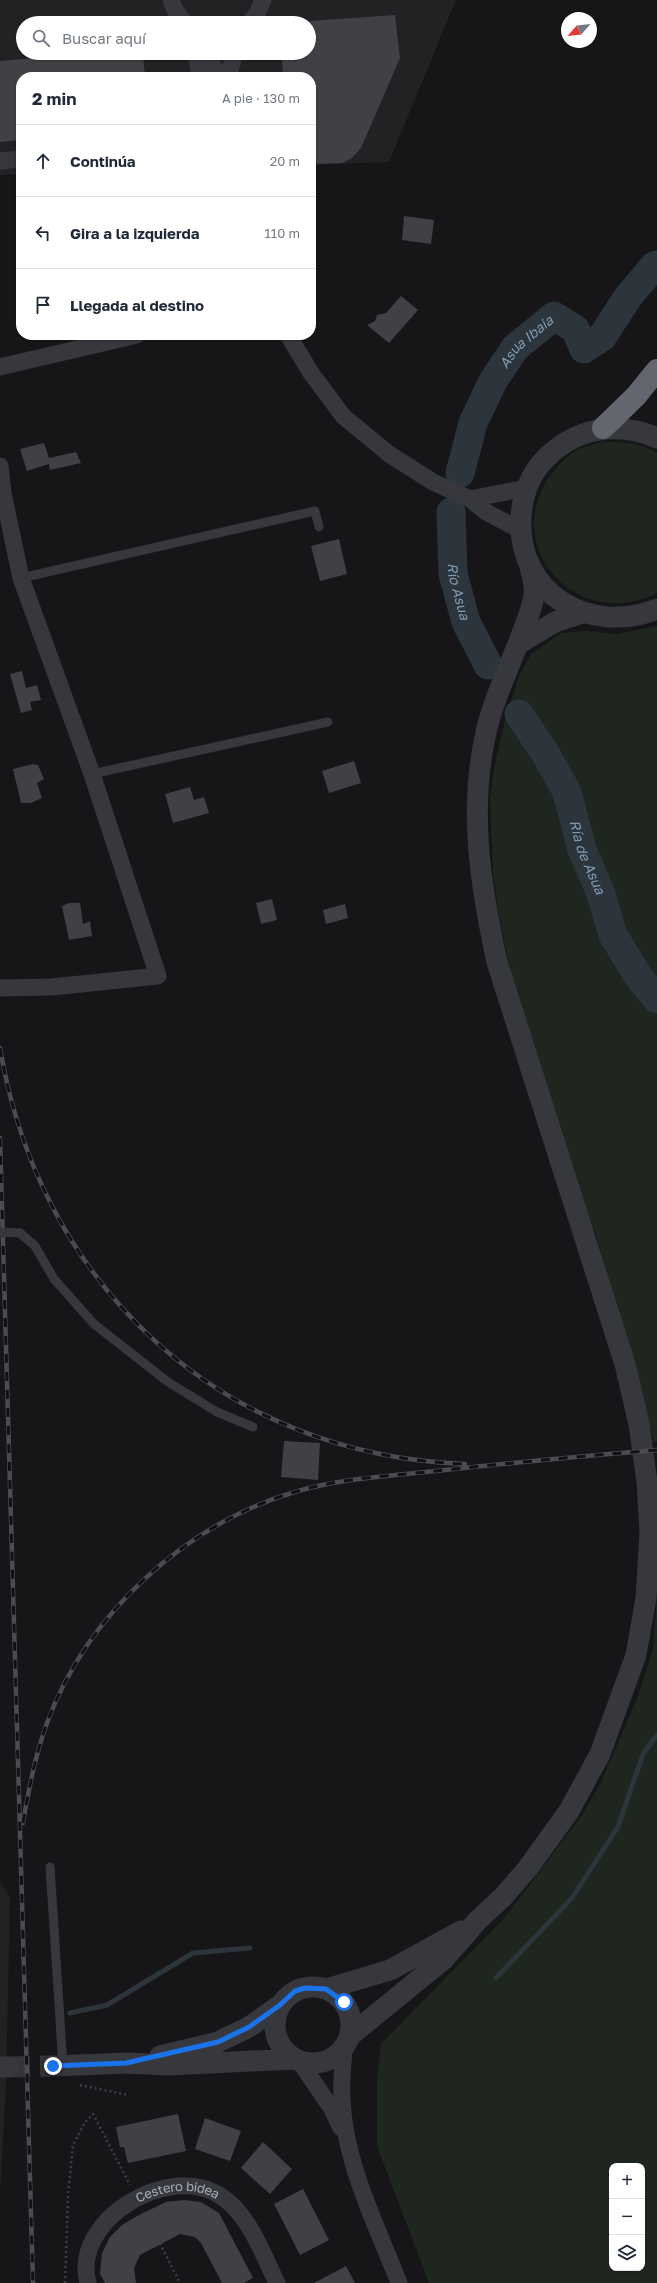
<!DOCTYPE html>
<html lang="es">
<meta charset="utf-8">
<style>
:root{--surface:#fff;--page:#f2f2f3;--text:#1f2937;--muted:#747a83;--line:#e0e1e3}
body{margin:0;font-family:"Golos Text",sans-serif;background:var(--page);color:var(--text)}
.controls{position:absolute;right:12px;bottom:12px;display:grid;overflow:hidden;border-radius:8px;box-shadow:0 1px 3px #0004}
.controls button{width:36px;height:36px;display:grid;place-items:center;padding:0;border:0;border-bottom:1px solid var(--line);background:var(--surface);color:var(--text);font:20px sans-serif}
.compass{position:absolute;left:561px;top:12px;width:36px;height:36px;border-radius:50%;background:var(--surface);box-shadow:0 1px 3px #0004;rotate:243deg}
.stop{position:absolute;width:12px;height:12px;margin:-9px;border:3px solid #1a73e8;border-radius:50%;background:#fff}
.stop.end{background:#1a73e8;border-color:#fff;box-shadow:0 1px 4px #0008}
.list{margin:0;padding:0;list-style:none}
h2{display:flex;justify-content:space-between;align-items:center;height:52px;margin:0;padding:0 16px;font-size:17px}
h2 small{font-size:13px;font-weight:400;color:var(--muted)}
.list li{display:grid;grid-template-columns:26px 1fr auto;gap:12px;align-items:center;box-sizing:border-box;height:72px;padding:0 16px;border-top:1px solid var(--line)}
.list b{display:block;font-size:15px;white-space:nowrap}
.list em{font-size:13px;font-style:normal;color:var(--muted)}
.icon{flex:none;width:22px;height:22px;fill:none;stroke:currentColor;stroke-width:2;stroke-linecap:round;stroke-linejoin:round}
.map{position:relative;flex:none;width:657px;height:2283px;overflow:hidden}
.search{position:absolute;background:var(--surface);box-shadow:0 1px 3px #0004;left:16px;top:16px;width:300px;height:44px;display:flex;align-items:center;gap:10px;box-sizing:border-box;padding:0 14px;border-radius:22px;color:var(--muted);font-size:15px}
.panel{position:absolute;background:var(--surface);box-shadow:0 1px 3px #0004;left:16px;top:72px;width:300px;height:268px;border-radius:16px}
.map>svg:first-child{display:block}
</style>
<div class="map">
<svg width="657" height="2283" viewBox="0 0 657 2283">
<rect width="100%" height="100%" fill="#161618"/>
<path fill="#222225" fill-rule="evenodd" d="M0 0H456L389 162 311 165V77H21V174L0 175ZM23 23H309V53H23Z
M0 1882 10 1897 6 2084 0 2194Z"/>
<path fill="#1e261f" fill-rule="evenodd" d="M602 442C621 442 640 442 657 453V593C575 634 498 544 552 473 559 464 568 455 579 449 586 446 595 444 602 442Z
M657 626V1442H654L595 1231 586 1214 510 969 499 916 493 874 490 799 494 768 506 716 519 676 531 654 561 633 586 631 616 634Z
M657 1595V2283H429L377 2146V2078L381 2044 507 1915 584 1812 600 1784 637 1699 653 1648ZM612 2166H642V2268H612Z"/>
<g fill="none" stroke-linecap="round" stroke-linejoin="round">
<path stroke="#2c353c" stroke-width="5" d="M496 1978 572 1898 618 1827 643 1754 657 1735
M70 2013 107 2005 193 1953 250 1948"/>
<g stroke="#2c353c" stroke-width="29">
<path id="s1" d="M460 473 473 423 493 381 515 348 554 316 575 329 584 349 602 337 628 297 654 266 657 265"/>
<path id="s2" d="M451 512 453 574 466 622 488 665"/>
<path id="s3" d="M519 714 545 753 567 792 582 850 600 891 613 935 638 976 657 999"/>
</g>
</g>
<path fill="#404145" d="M395 15 400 58 361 148 352 158 342 163 311 164V77H283L282 59 286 53H309V21Z
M102 53H114V57L143 55 145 77H21V140L0 142V61Z
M404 216 434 220 431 244 402 240Z
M401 296 418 310 389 343 367 325 375 321 377 315 386 313Z
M44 443 49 458 76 452 81 463 50 470 49 464 27 471 20 449Z
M339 539 347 574 320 581 311 546Z
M22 671 26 688 37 685 41 700 30 702 32 710 21 713 10 674Z
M354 761 361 783 329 793 322 771Z
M33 764 38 765 44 779 37 783 42 798 31 803H21L13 769Z
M190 787 194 800 204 797 209 813 173 823 165 794Z
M272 899 277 920 261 924 256 903Z
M69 903H80L83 924 90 921 92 936 69 940 62 906Z
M345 904 348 918 326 924 323 910Z
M284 1441 320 1443 318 1480 281 1477Z
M178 2114 186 2151 128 2163 124 2147H120L116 2127Z
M205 2118 241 2131 230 2161 195 2149Z
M263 2142 292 2169 270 2194 241 2168Z
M303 2189 329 2240 300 2255 274 2204Z
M184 2200 201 2202 219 2213 253 2278 244 2283H222L201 2243 195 2237 180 2234 140 2255 134 2268 136 2283H105L100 2274 102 2253 110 2237 122 2225 139 2215 166 2202Z
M346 2266 355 2283H314Z"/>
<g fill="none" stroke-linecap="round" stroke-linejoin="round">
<path stroke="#333438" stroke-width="21" stroke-dasharray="21 10" stroke-linecap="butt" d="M9 2067 53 2066"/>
<path stroke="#3d3f44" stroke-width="2.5" stroke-dasharray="2 3" stroke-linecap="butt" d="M80 2085 128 2095
M144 2212 180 2283
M65 2283 68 2196 73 2145 85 2122 93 2114 130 2185"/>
<path stroke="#37383d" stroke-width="9" d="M21 578 315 511 319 527
M92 774 328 722
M20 1233 35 1246 54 1279 94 1324 168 1382 217 1412 253 1427
M50 1867 63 2066"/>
<g stroke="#37383d" stroke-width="17">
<path d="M171 0 175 10 185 23"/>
<path d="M249 23 257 14 263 0"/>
<path d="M196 53 200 77"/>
<path d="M208 53 218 77"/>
<path d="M228 77 235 53"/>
<path d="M0 161 21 159"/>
<path d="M288 335 311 373 343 416 389 454 433 482 470 499 486 512 520 530"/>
<path d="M0 367 137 335"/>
<path d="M0 466 3 493 21 578 92 774 158 976 52 987 0 988"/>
<path d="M470 499 527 488"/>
<path d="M344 2049C343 2065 341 2081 342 2098 344 2162 376 2224 399 2283"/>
<path d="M300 2062 332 2109 341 2128"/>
<path id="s4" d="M88 2283C71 2220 168 2163 219 2195 249 2213 262 2253 277 2283"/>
</g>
<path stroke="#37383d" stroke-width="21" d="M657 438C635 428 613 426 589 432 572 437 558 446 546 458 530 474 522 496 521 518 517 594 590 636 657 609
M518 644 555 622 582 613
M275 2025a38 38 0 1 1 76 0a38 38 0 1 1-76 0Z
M326 1989 390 1970 461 1931
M351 2035 444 1959 478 1920 503 1897 528 1868 569 1811 600 1754 636 1655 646 1598 650 1532 647 1482 639 1424 625 1364 497 962C480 884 468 807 487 728 495 694 512 662 524 628 528 618 532 607 534 596 535 586 533 577 530 567
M160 2056 218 2042 249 2027 280 2005
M53 2066 126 2063 168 2065 294 2059
M0 2067H9"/>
<path stroke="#63666e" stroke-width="22" d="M603 428 636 396 657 370"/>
<g stroke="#4a4c52" stroke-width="4.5">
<path id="rail" d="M0 1048C40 1286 221 1455 465 1464
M0 1138 33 2283
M23 1823C29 1788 35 1756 47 1723 87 1614 186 1523 298 1491 343 1478 390 1476 436 1471 510 1463 583 1456 657 1450"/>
</g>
<use href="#rail" stroke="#111113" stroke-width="3" stroke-dasharray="9" stroke-linecap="butt"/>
<path stroke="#37383d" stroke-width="9" d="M0 1232 20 1233"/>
</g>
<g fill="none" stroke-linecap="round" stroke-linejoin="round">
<path stroke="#1a73e8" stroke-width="5" d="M53 2066 126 2063 218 2042 249 2027 280 2005 295 1991 305 1988 326 1989 344 2002"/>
</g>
<g text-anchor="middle" stroke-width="3" stroke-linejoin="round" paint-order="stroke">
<g font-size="13" fill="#a8adb8" stroke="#111113">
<text dy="5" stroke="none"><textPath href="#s4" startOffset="148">Cestero bidea</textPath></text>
</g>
<g font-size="14" font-style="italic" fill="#7f9bb3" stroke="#111113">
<text dy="5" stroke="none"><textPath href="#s1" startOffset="150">Asua Ibaia</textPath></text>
<text dy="5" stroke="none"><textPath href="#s2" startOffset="80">Río Asua</textPath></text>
<text dy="5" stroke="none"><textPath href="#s3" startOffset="160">Ría de Asua</textPath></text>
</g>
</g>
</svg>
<div class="controls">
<button>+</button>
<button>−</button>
<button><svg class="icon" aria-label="layers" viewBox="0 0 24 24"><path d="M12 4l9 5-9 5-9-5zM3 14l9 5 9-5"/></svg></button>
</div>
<svg class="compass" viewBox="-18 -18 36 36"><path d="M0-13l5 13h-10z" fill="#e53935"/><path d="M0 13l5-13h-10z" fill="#747a83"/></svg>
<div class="stop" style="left:344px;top:2002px"></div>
<div class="stop end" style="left:53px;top:2066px"></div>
<div class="search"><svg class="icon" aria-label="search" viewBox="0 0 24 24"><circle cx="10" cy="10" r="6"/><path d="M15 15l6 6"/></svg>Buscar aquí</div>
<section class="panel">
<h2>2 min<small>A pie · 130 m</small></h2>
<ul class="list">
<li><svg class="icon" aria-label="ahead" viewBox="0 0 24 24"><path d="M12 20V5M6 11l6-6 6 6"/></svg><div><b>Continúa</b></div><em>20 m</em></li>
<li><svg class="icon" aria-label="left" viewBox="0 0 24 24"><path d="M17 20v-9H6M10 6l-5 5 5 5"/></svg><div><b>Gira a la izquierda</b></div><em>110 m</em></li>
<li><svg class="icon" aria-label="arrive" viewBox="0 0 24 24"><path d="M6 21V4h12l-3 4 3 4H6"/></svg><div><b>Llegada al destino</b></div></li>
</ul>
</section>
</div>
